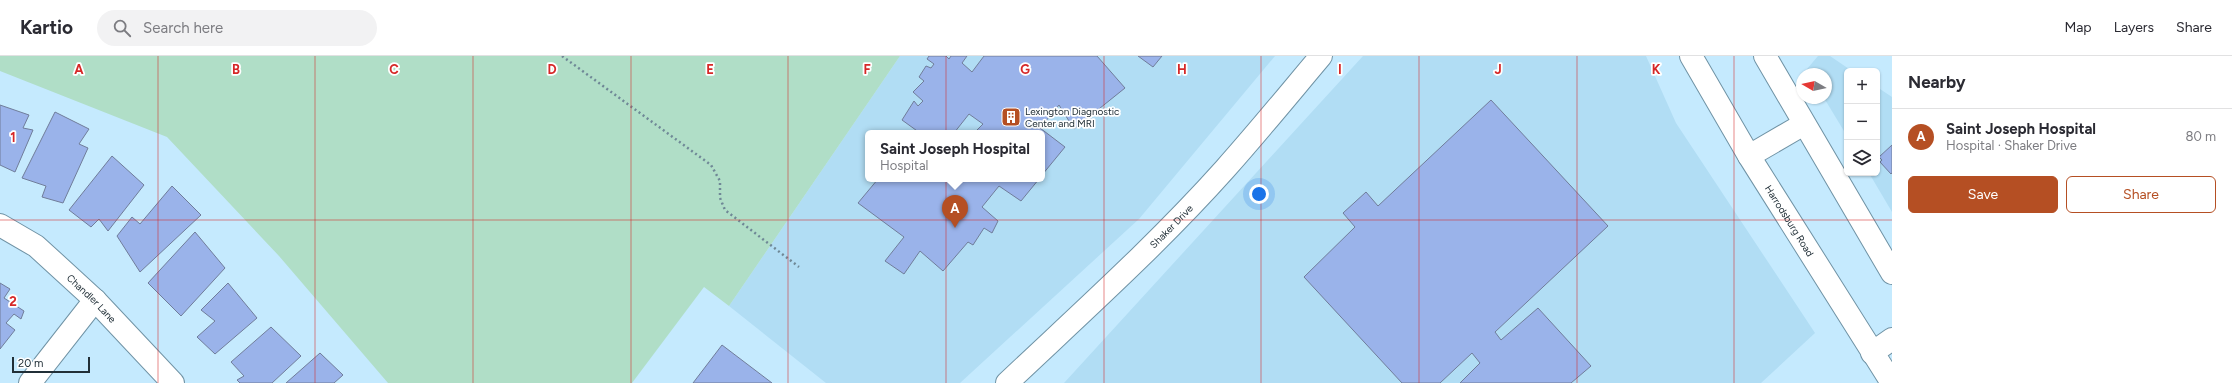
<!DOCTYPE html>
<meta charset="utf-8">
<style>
:root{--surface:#fff;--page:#f2f2f3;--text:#2b2b33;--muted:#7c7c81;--line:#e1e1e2;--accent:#b54f23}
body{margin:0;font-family:Figtree,sans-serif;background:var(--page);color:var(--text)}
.controls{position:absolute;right:12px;top:12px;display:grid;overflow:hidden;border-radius:6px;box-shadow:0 1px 3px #0004}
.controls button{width:36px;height:36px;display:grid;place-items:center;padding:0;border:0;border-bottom:1px solid var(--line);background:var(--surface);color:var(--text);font:20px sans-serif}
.compass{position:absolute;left:1796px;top:12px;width:36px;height:36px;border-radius:50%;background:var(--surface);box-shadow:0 1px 3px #0004;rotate:279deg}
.scale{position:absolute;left:12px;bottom:10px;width:78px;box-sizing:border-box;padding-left:4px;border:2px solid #212f37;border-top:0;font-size:11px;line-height:14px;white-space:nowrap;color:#212f37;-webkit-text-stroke:3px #fff;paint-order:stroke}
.you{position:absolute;left:1259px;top:138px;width:14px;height:14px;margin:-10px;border:3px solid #fff;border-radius:50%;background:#1a73e8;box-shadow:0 0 0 6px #1a73e833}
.badge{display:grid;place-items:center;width:26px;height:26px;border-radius:50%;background:var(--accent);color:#fff;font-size:13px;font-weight:700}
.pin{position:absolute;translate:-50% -33px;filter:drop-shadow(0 1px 2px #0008)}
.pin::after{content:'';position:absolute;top:21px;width:14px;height:12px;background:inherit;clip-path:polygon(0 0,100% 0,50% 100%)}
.popup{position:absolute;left:865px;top:74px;width:180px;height:52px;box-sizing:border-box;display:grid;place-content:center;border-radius:6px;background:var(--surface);filter:drop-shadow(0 1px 3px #0005);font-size:13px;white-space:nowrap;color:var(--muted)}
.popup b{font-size:15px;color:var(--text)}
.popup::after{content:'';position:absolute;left:50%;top:100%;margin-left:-8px;border:8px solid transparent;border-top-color:var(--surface)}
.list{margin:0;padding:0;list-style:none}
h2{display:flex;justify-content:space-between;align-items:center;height:52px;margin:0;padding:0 16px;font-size:17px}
h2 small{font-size:13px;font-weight:400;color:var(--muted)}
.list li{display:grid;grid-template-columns:26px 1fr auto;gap:12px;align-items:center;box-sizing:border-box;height:56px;padding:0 16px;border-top:1px solid var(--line)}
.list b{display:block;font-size:15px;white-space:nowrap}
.list p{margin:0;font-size:13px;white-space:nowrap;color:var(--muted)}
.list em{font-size:13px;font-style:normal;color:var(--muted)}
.actions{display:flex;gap:8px;padding:12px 16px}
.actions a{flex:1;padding:9px 0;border:1px solid var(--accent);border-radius:6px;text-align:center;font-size:14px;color:var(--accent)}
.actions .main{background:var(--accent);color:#fff}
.icon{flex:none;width:22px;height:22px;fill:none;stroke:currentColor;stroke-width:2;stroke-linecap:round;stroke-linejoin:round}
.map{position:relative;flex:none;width:1892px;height:327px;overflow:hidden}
header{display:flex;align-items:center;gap:24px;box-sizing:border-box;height:56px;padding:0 20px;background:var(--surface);border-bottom:1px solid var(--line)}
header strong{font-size:19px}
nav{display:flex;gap:22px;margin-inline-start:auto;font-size:14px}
.search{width:280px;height:36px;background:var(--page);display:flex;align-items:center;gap:10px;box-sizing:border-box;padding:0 14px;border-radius:22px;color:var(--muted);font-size:15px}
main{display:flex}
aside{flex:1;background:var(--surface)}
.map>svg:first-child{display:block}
</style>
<header>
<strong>Kartio</strong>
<div class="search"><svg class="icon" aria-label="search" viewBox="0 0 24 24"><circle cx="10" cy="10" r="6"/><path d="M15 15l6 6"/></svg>Search here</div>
<nav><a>Map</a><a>Layers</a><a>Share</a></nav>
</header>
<main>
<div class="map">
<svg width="1892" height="327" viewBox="0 0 1892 327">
<rect width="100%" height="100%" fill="#c5eafe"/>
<path fill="#b1ddf4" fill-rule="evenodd" d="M900 0H1275L1139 163 960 327H826L729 250ZM868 77H1042V123H868Z
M1363 0H1646L1676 67 1815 277 1761 327H1064Z
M1818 0H1830L1852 15H1847V80L1824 42 1826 18H1810L1807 13Z
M1877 31 1892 41V156L1869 117H1877Z"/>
<path fill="#b0dec7" d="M0 0H900L729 250 704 231 632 327H388L279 200 167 81 0 15Z"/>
<path fill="#9ab3ea" stroke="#707d9a" d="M929 0H946L949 3 951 0H967L962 7 972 16 984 0H1097L1125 32 1074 73 1059 49 1040 72 1065 91 1042 119V77H974L983 68 969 58 954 77H920L902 64 914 45 918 50 923 45 913 36 924 25 919 21 926 10 931 12 934 8 927 3Z
M1138 0H1162L1153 11Z
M1491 44 1608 170 1495 276 1501 284 1538 252 1591 310 1571 327H1460L1480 307 1472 297 1440 327H1402L1304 221 1355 171 1343 157 1366 136 1378 150Z
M0 49 29 59 23 72 33 74 15 116 0 109Z
M55 56 89 73 79 88 88 92 63 147 42 141 46 130 22 122Z
M1892 89V117L1891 118 1880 106 1882 104 1879 101Z
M112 100 144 129 108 175 99 163 91 171 69 154Z
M878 123H1039L1021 145 999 130 982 151 998 165 992 177 984 172 973 189 968 186 943 215 920 195 904 218 885 205 904 181 858 147Z
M172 130 201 159 140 216 117 180 132 161 140 168Z
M195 176 225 212 181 260 148 227Z
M0 227 10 233 4 242 24 255 21 263 14 258 6 267 15 274 0 293Z
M228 227 257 262 215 298 197 281 215 265 201 254Z
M271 271 301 300 272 327H240L237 324 244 320 231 306Z
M722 289 772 327H693Z
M320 297 343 319 334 327H286Z"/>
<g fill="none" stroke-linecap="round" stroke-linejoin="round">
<g stroke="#7093a5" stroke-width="24">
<g id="minor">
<path d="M1749 100 1804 68"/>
<path id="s1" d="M0 169 36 190 95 244 173 327"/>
<path d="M1872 297 1892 283"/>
<path d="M30 327 95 244"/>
<path id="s2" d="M1007 327C1081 257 1157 189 1225 113 1258 76 1289 38 1321 0"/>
</g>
</g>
<g stroke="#7093a5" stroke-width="24">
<g id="major">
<path id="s3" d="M1691 0 1749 100 1892 327"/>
<path d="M1765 0 1892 217"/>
</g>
</g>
<path stroke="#6f8896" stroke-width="2.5" stroke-dasharray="2 3" stroke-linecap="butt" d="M562 0 711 109 720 125V142L725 154 799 211"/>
<use href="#minor" stroke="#fff" stroke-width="22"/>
<use href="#major" stroke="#fff" stroke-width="22"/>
</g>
<path fill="none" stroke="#d62828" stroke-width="1" stroke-opacity="0.55" d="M158 0V327M315 0V327M473 0V327M631 0V327M788 0V327M946 0V327M1104 0V327M1261 0V327M1419 0V327M1577 0V327M1734 0V327M0 164H1892"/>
<defs>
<g id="building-square" transform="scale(1)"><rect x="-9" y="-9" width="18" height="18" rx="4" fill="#b54f23" stroke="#fff"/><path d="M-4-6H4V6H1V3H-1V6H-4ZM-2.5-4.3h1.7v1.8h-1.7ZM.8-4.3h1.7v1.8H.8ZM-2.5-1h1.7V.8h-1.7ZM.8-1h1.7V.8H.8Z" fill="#fff"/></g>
</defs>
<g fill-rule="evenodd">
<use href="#building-square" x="1011" y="61"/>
</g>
<g text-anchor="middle" stroke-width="3.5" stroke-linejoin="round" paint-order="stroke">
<g font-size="10" fill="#212f37" stroke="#fff" text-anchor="start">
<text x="1025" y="59">Lexington Diagnostic<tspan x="1025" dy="12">Center and MRI</tspan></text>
</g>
<g font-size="10" fill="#212f37" stroke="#fff">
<text dy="4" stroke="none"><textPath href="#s3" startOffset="192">Harrodsburg Road</textPath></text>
<text dy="4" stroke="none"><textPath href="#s2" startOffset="227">Shaker Drive</textPath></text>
<text dy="4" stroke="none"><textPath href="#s1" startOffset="118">Chandler Lane</textPath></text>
</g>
</g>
<g font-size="13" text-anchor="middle" font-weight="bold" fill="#d62828" stroke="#fff" stroke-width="3.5" stroke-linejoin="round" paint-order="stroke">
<text x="79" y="18">A</text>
<text x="236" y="18">B</text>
<text x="394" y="18">C</text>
<text x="552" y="18">D</text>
<text x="710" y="18">E</text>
<text x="867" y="18">F</text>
<text x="1025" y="18">G</text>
<text x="1182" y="18">H</text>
<text x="1340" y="18">I</text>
<text x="1498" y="18">J</text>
<text x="1656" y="18">K</text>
<text x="13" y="86">1</text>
<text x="13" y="250">2</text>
</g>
</svg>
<div class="controls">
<button>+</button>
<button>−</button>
<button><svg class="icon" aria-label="layers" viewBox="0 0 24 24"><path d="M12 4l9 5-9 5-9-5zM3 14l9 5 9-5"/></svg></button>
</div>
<svg class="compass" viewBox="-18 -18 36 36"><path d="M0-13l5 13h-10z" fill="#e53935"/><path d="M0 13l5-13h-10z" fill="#7c7c81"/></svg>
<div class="scale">20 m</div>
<div class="you"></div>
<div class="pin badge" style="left:955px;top:172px">A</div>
<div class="popup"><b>Saint Joseph Hospital</b>Hospital</div>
</div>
<aside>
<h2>Nearby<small></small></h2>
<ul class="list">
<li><span class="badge">A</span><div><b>Saint Joseph Hospital</b><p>Hospital · Shaker Drive</p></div><em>80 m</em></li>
</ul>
<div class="actions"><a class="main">Save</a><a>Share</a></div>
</aside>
</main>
